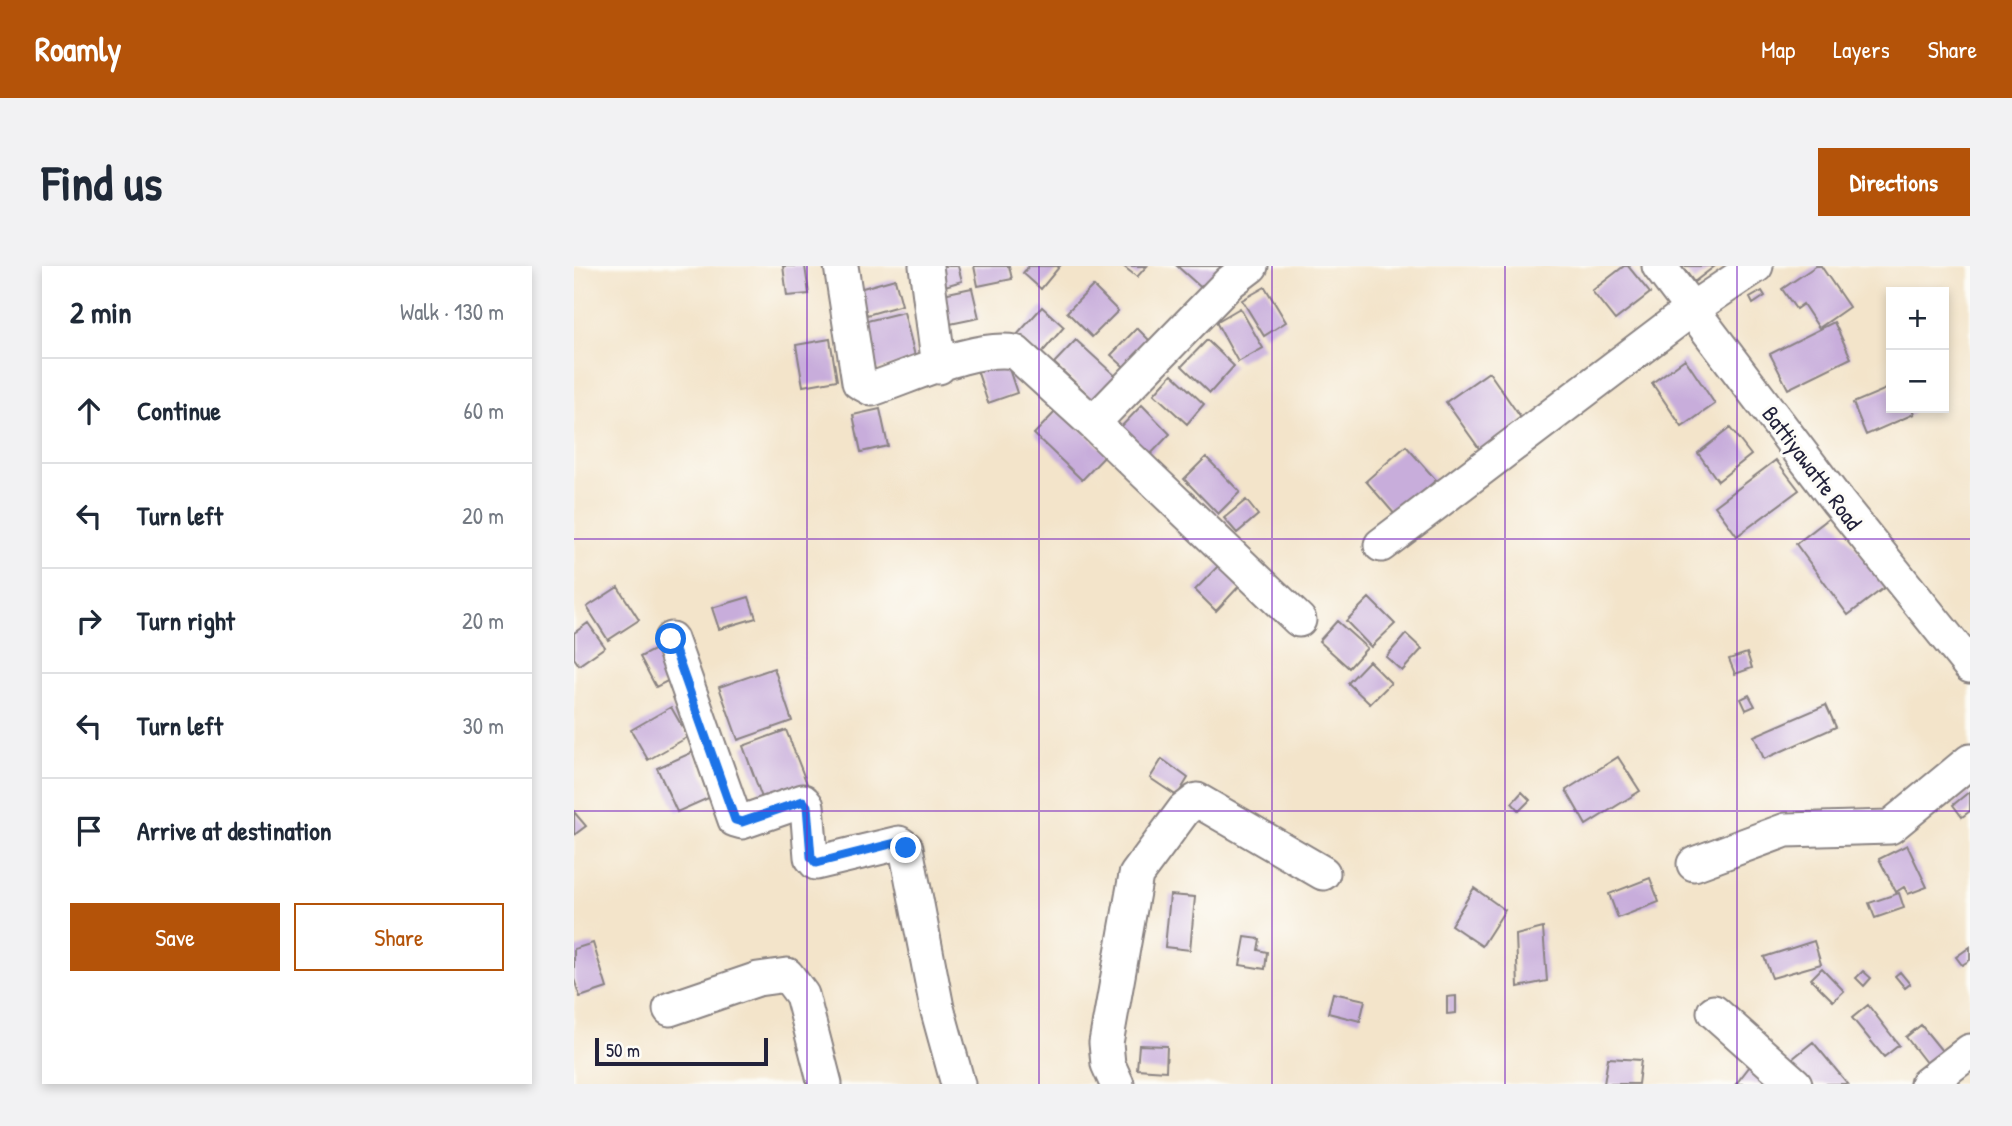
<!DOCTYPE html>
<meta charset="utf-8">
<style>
:root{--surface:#fff;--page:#f2f2f3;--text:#1f2937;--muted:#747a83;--line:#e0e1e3;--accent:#b45309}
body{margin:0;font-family:"Patrick Hand",sans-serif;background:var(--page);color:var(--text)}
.controls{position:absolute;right:21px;top:21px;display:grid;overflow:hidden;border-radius:0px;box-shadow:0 4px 10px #0003}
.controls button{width:63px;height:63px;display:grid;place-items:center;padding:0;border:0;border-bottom:2px solid var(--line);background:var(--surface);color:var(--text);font:35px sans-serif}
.scale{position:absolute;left:21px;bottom:18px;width:173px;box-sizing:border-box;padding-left:7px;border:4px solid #22223b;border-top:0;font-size:19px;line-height:24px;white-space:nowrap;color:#22223b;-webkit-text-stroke:5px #fdfcf7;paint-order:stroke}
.stop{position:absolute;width:21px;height:21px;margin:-16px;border:5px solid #1a73e8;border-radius:50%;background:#fff}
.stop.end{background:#1a73e8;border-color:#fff;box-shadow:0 2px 7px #0008}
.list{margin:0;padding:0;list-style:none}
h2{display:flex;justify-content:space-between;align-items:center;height:91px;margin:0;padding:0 28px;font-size:30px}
h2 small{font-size:23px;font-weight:400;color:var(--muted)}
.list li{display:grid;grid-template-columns:46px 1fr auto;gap:21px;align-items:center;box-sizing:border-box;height:105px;padding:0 28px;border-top:2px solid var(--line)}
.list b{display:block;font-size:26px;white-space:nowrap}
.list em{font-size:23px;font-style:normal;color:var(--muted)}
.actions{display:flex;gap:14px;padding:21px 28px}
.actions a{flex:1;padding:16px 0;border:2px solid var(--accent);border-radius:0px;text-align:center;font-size:24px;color:var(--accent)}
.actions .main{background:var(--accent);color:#fff}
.icon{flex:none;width:38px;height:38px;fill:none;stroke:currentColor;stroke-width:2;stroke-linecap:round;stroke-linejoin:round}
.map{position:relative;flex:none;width:1396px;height:818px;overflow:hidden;border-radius:0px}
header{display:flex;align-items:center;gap:42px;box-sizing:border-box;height:98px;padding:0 35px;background:var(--accent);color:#fff}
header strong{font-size:33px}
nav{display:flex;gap:38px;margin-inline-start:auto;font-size:24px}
.intro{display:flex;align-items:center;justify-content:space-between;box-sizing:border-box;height:168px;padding:0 42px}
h1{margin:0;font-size:49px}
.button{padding:18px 32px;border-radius:0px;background:var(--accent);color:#fff;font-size:24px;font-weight:700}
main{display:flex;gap:42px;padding:0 42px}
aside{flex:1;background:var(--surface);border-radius:0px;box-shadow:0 4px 10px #0003}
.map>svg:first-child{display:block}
</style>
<header>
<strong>Roamly</strong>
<nav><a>Map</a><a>Layers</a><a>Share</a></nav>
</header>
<div class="intro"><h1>Find us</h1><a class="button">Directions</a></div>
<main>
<aside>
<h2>2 min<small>Walk · 130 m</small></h2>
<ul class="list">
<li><svg class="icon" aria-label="ahead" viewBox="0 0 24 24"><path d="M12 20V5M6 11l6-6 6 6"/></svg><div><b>Continue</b></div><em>60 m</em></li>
<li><svg class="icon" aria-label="left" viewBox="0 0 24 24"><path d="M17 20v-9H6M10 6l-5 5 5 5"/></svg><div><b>Turn left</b></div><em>20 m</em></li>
<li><svg class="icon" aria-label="right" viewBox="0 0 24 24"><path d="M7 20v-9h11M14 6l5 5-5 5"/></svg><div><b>Turn right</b></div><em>20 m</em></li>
<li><svg class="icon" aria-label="left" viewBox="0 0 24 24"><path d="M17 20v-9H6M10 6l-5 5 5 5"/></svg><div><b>Turn left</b></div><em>30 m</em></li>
<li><svg class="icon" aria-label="arrive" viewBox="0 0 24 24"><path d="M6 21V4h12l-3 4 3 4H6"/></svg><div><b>Arrive at destination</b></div></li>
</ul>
<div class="actions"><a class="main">Save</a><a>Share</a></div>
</aside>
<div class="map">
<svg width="1396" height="818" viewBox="0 0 1396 818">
<rect width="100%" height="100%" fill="#fdfcf7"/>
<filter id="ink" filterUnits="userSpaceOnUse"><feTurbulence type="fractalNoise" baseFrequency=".0143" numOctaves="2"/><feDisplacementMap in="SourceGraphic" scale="14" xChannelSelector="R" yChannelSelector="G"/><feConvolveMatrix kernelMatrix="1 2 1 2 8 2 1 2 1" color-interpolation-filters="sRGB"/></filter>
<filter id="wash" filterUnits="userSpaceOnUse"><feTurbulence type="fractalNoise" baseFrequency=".00686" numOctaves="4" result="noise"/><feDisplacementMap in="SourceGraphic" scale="28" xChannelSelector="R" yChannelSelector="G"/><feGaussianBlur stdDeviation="1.57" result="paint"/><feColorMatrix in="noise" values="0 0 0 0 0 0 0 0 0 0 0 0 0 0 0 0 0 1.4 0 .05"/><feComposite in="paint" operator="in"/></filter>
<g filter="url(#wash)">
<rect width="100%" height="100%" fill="#f3e4ca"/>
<g id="blocks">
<path fill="#c8addb" d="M209 0H231L235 28 213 30Z
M369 0H384L388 15 364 22 359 3Z
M400 0H435L438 13 404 20Z
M455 0H486L467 23 449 7Z
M549 0H573L563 11Z
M603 0H647L651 4 632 26Z
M1050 0H1054L1076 27 1041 54 1018 25Z
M1108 0H1141L1120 16Z
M1242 0H1247L1275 41 1245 62 1229 38 1222 43 1208 23Z
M321 13 328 39 293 49 285 23Z
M519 20 544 45 518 71 493 46Z
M691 21 712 56 690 70 668 34Z
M398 22 405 52 376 58 369 28Z
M1188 25 1191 30 1179 38 1176 32Z
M468 41 490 61 465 90 442 70Z
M666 42 689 82 664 96 642 56Z
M330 46 342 94 301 104 289 56Z
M1260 56 1277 92 1214 123 1196 88Z
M563 62 583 82 558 108 537 89Z
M256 73 263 114 229 120 222 79Z
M502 74 547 115 525 139 480 97Z
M633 74 660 100 636 127 608 100Z
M430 88 443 127 414 137 401 98Z
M1111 93 1141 138 1108 161 1078 117Z
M915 106 949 155 907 185 872 136Z
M598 108 630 138 613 158 580 128Z
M1317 121V142H1338L1340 148 1292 169 1279 137Z
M568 139 596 168 571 194 543 165Z
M485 142 533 188 508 214 460 168Z
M306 143 314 180 287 186 279 149Z
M1156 162 1177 189 1144 215 1124 187Z
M832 180 862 214 822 250 792 215Z
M632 191 666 226 644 248 610 213Z
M1202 194 1225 224 1163 270 1141 240Z
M672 234 684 249 663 267 650 252Z
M1258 250 1311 321 1274 349 1222 278Z
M647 297 668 317 642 345 621 324Z
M44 321 65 354 34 374 13 341Z
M175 331 182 352 145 363 138 342Z
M795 332 821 358 797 381 772 355Z
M763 355 793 382 775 402 745 375Z
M14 357 31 381 5 399 0 392V367Z
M832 368 848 383 828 405 812 391Z
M91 378 107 408 82 421 66 391Z
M1173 387 1178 402 1161 408 1155 393Z
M795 395 817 417 796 438 774 417Z
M200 402 218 455 164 474 145 421Z
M1175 429 1181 440 1172 444 1167 433Z
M1252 439 1262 461 1190 493 1180 470Z
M97 441 114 471 74 494 57 464Z
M212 464 235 523 191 540 169 480Z
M119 486 139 530 103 546 83 502Z
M1044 491 1066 525 1012 559 992 524Z
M588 493 614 512 603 530 576 512Z
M1396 525V545L1388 551 1379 539Z
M948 526 956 534 945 545 938 537Z
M0 546 12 560 0 569Z
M1333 579 1353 621 1334 628 1330 621 1322 626 1305 593Z
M1076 612 1085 636 1044 652 1035 628Z
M900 622 931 644 908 680 877 659Z
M1325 627 1330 642 1301 652 1295 637Z
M596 629 621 631 616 684 591 681Z
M969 662 973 715 944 721 942 669Z
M671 671 686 673 684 684 693 686 691 703 666 699Z
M1240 675 1247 698 1198 712 1190 691Z
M19 677 33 722 6 731 0 713V683Z
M1396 681V694L1388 699 1382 691Z
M1248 702 1270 725 1259 735 1237 713Z
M1289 705 1297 712 1290 720 1282 712Z
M1326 706 1336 718 1331 722 1321 710Z
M759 727 791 734 786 755 754 747Z
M882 730V747L873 748V731Z
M1294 739 1325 779 1310 791 1278 752Z
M1347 759 1368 785 1353 798 1332 771Z
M1239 776 1274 818H1229L1212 798Z
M565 779 593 780 592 805 563 803Z
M1183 791 1220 818H1162Z
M1034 792 1067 794 1064 818H1030Z"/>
</g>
</g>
<g filter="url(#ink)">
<use href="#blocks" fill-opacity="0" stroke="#8a8382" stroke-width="2"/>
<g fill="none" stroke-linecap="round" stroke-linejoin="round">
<g stroke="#8a8382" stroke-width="37">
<path id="minor" d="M267 0 285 116 298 123C338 110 401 79 441 86L519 157
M352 0 365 101
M677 0 656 16 519 157 725 354
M1085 0 1264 236 1396 400
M807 279 1118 43 1182 0
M97 373 161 554 168 556 229 535 233 540 237 591 242 597 325 577 332 582 363 742 384 818
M1120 598 1212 564 1316 561 1396 495
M96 743 184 713 213 709 228 729 251 818
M1140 746 1221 818
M543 818 534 798 532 777 562 609 610 544 623 534 749 607
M1353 818 1396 785"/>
</g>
<use href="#minor" stroke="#fff" stroke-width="33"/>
</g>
</g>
<g fill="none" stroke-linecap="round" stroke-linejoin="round" filter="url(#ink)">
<path stroke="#1a73e8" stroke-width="9" d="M97 373 161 554 168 556 229 535 233 540 237 591 242 597 325 576 332 582"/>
</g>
<path fill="none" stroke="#7b2cbf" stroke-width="2" stroke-opacity="0.55" d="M233 0V818M465 0V818M698 0V818M931 0V818M1163 0V818M0 273H1396M0 545H1396"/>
<g text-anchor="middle" stroke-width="6" stroke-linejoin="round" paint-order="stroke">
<g font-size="23" fill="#22223b" stroke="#fdfcf7">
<text transform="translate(1238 202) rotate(53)" y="8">Battiyawatte Road</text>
</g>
</g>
</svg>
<div class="controls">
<button>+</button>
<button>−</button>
</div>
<div class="scale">50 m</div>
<div class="stop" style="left:97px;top:373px"></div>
<div class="stop end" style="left:332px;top:582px"></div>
</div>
</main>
